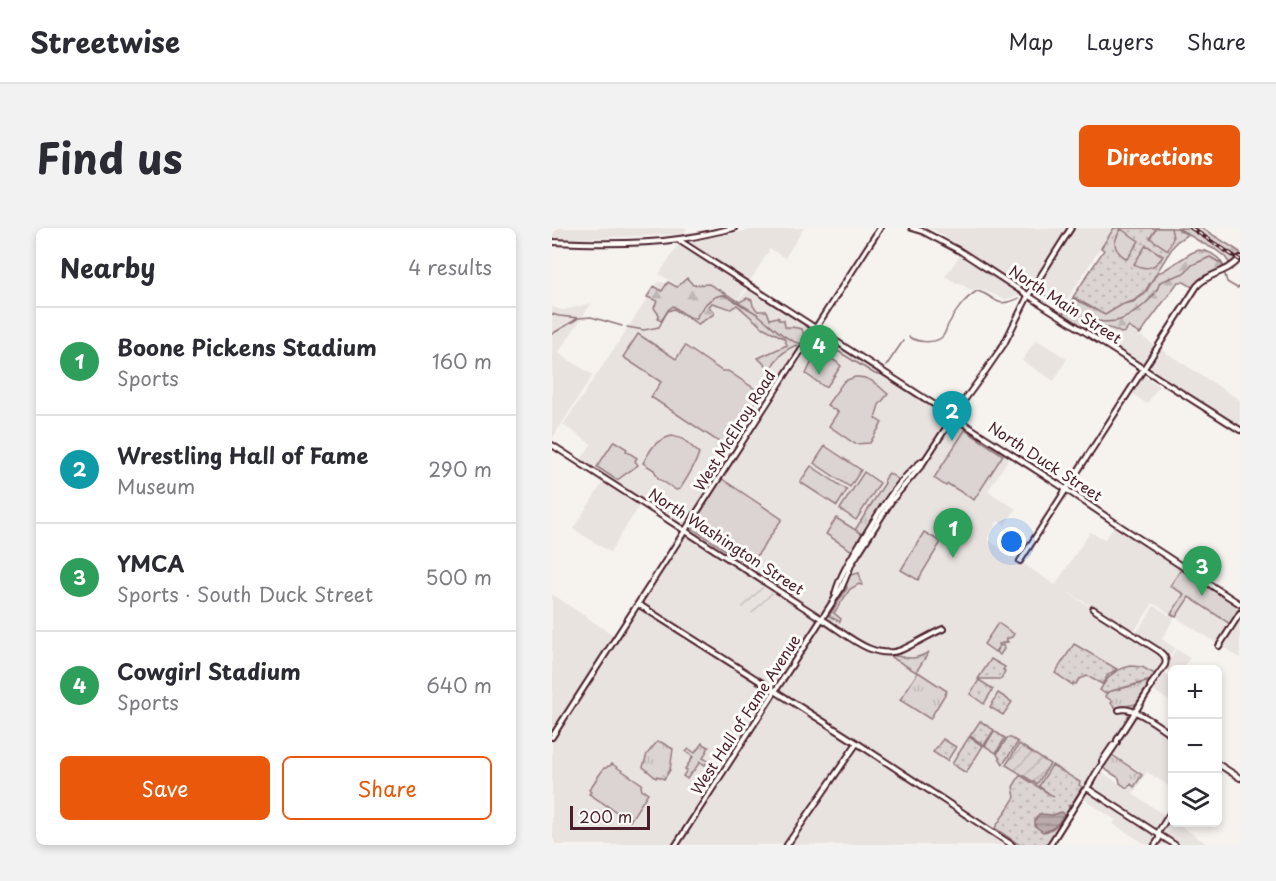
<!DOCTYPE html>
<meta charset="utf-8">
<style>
:root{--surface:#fff;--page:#f2f2f3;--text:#2b2b33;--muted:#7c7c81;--line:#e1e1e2;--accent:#ea580c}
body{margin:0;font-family:"Playpen Sans",sans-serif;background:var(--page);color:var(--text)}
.controls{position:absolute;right:18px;bottom:18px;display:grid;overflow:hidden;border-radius:9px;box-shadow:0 3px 9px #0003}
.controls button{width:54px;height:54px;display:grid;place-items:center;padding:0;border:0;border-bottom:2px solid var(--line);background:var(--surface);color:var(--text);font:30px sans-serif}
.scale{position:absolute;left:18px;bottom:15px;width:80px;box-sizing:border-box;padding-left:6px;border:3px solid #4a1f2b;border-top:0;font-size:16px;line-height:21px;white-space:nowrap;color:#4a1f2b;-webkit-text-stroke:4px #fdfcf7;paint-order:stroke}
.you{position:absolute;left:460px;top:314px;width:21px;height:21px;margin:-15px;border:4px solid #fff;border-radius:50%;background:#1a73e8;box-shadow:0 0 0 9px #1a73e833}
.badge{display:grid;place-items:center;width:39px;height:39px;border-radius:50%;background:var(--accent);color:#fff;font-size:20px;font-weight:700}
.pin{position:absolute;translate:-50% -50px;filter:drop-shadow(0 2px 3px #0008)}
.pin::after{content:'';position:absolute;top:32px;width:21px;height:18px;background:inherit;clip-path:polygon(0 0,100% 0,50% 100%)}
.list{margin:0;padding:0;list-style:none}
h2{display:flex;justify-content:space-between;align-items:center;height:78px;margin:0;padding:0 24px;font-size:26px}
h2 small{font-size:20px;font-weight:400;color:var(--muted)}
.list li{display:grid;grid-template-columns:39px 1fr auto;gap:18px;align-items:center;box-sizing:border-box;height:108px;padding:0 24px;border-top:2px solid var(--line)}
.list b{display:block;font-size:22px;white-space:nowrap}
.list p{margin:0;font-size:20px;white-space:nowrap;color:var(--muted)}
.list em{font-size:20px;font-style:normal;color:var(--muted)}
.actions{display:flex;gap:12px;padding:18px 24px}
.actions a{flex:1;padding:14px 0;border:2px solid var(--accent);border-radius:9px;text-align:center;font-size:21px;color:var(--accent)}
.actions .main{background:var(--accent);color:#fff}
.icon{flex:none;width:33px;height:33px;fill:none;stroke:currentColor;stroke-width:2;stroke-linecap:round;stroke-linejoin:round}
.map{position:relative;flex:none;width:688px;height:617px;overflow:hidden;border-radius:9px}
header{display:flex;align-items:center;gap:36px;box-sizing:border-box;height:84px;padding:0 30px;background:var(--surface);border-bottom:2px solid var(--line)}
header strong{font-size:28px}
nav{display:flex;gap:33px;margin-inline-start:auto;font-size:21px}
.intro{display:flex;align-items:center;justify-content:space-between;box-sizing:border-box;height:144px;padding:0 36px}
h1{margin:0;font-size:42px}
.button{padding:15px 27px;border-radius:9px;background:var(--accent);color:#fff;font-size:21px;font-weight:700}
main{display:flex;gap:36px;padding:0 36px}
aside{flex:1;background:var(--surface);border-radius:9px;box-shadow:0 3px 9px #0003}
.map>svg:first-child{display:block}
</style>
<header>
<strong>Streetwise</strong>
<nav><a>Map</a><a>Layers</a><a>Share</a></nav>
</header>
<div class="intro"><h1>Find us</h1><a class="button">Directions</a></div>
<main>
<aside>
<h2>Nearby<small>4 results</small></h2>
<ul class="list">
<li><span class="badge" style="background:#2e9e5b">1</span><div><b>Boone Pickens Stadium</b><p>Sports</p></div><em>160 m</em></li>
<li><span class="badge" style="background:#0f9aa8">2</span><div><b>Wrestling Hall of Fame</b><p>Museum</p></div><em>290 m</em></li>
<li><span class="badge" style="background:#2e9e5b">3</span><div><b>YMCA</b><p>Sports · South Duck Street</p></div><em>500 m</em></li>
<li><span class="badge" style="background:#2e9e5b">4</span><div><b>Cowgirl Stadium</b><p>Sports</p></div><em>640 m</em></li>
</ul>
<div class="actions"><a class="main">Save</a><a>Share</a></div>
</aside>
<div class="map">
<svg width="688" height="617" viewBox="0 0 688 617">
<defs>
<pattern id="industrial-furrows" width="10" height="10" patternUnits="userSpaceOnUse" patternTransform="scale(1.5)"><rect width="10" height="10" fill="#e9e3e0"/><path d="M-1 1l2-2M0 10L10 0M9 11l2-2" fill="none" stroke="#c9c2c0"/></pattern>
<pattern id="grass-tufts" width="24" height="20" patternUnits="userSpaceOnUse" patternTransform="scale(1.5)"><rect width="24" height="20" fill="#dcd4d2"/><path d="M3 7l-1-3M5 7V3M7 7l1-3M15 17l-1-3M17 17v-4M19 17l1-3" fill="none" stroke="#beb6b4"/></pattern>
<pattern id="forest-firs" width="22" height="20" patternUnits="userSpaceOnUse" patternTransform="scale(1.5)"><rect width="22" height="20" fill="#dcd4d2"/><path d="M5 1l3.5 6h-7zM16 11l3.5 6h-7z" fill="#beb6b4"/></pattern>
<pattern id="park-dots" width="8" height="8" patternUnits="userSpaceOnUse" patternTransform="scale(1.5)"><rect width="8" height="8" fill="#dcd4d2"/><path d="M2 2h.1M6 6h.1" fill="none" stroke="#beb6b4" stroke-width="1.8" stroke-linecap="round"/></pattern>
<pattern id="garden-furrows" width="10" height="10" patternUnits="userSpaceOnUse" patternTransform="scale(1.5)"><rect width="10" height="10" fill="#dcd4d2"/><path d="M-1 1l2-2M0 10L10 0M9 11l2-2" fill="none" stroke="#beb6b4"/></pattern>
<pattern id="water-rules" width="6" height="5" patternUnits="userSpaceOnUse" patternTransform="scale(1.5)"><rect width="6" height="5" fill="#bbabac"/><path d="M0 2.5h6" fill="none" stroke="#9a8b8c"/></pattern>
</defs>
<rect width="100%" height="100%" fill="#f6f3ef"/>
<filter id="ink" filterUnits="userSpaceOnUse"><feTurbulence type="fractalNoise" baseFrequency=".0167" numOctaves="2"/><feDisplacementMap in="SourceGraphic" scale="12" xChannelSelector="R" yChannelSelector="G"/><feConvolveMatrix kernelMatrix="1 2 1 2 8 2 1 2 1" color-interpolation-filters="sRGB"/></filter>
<g filter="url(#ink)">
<path fill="#e9e3e0" d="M0 0H135L131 6 22 11 0 10Z
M208 0H252L233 30 218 21 197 55 135 14Z
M376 0H514L477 59 474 61 382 2Z
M523 0H561L513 75 500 67 493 64H483Z
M128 14 196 57 187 70H183L162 58H154L143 61 131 57H125L107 46Z
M407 29H409L469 67 455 71 449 70 439 65 425 61 419 62 407 55 405 56 393 48Z
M107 53 139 63 158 61 186 72 197 61 458 229 436 263 464 281 453 297 446 293 435 311 503 357 538 304 553 311 564 295 688 380V430L601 375 582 404 512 362 609 426 610 434 605 445 580 484 620 510V560L595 544 581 566 620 592V594L624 595 657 617H595L561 596 563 592 532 571 549 544 572 558 570 551 547 536 495 617H0V366L64 409 133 302 29 232 39 216 11 197Z
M40 75 6 125 41 147 0 211V79L11 82Z
M555 100H559L568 106 573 104 576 100 688 172V199L545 107 551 101Z
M484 111 515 131 502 153 470 133Z
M591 147 607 158 595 176 579 165Z
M53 251 90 274 58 324 21 301Z
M602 378 622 390 610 411 623 420 617 429 583 407Z
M624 421 638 430 630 441 620 442V445L613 440Z
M610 444 620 450V465L616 472 599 461Z"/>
<path fill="url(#industrial-furrows)" d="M202 354 222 366 206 390 189 379 195 370 193 368Z"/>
<path fill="url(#grass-tufts)" stroke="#937a7e" stroke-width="1.5" d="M337 245 347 252 311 307 303 302 333 255 332 251Z
M307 345 310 357H309L307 356 298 361 282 385 289 391 288 394 277 388 295 360 294 356 298 347Z
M446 395 462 406 460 409 454 411 456 414 447 416 448 418 451 417 452 421 448 427 444 424 447 418 443 424 432 416Z
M377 424 364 444 336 427C356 428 357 435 377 424Z
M366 444 395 463 378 491 348 472Z
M599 453 584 476C577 478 571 477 564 480L559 475 560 473 553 468 556 464Z
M105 514H109L121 521 118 542 112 551 105 548 104 550 91 539 95 526Z
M150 515 157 519 151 530 156 533 153 537 148 534 140 545H139L135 551 131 548 135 542 133 541 141 529 134 524 137 521 143 525Z
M560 527 590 547 582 559 579 556 575 560 568 555 567 550 551 540Z"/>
<path fill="url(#forest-firs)" stroke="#937a7e" stroke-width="1.5" d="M626 0H650L688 24V28L679 37 673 29 664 22 650 15Z
M647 22C660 23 668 29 673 41 660 44 649 48 642 60L632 54H626L588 106 576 99 573 104 569 105C558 99 553 97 544 107L511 85 521 70 553 87 571 76 581 74 593 66 605 45 611 43 639 25Z
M135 50 141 57 157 56 188 74 195 70 200 72 201 78 206 83H215L218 91 225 89 227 90 226 92H232L233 99H240L250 101C253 107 251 113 248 119L244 117C232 122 224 130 218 142L206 130 235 117 232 110 210 99 185 77 179 81 160 75 157 79 162 84V86L146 96 122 81 116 83 109 93 106 91 107 87 102 80 105 73 95 69 102 58 110 63 116 54 125 59Z"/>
<path fill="url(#park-dots)" stroke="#937a7e" stroke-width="1.5" d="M562 0H625L635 7 624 14 592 65 581 73 571 76 553 87 521 69 552 22 549 20Z
M522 416 565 441 557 446 550 456 535 448 527 451 524 456 521 455V457L503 445Z
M439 431 453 439 451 442 453 443 449 451H426Z
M579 438 590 439 603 446 599 452 552 465 548 462C557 447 562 442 579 438Z
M427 452 441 461 432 476 418 466Z
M446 465 460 474 451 487 438 479Z
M428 493 442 502 432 517 418 508Z
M442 503 453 510 444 525 433 518Z
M417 509 431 518 414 545 400 536Z
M455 510H459L466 514 451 536 445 526Z
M391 511 404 519 395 533 381 524Z
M500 537 528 554 527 557 530 559 520 576 516 578 518 580 495 617H468L443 600 463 569 461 559 468 547 502 569 487 558Z"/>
<path fill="url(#garden-furrows)" stroke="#937a7e" stroke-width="1.5" d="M467 516 498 536 485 556 454 537Z"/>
<path fill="#dcd4d2" stroke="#937a7e" stroke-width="1.5" d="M604 0H619L621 10 616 22 598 10Z
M569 1 587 13 575 31C561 22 560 15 569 1Z
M594 17 611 28C603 40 595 43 582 36Z
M86 106 124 131 133 118 170 143H176L209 165 173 218 99 169 109 154 71 129Z
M271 128C278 130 285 133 289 138L276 157 273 159 254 146 260 133Z
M303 149C318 148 325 157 336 166L327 177 323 190 330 195 318 215 303 216 277 198 286 184 275 177 292 153Z
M413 202 451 227 422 272 396 256 394 258 382 250Z
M120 208 131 211 147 225C143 238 136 249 128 261L124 262 106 250 102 242 91 235C100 220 101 213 120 208Z
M62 213 75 221 74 223 85 230 83 233 86 237 65 252 45 239Z
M273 218 309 242 298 259 262 235Z
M259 238 295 262 285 278 248 254Z
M312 244 328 255 304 292 288 281Z
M170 251 230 291 198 338 141 301 140 298Z
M284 290 310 306 300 323 274 306Z
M372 304 389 314 366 352 349 342Z
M628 343H632L686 378 687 381 678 396 637 369 624 389 619 386 632 366 618 358Z
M60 536 90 556 89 558 90 563H93L96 565 78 593 37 566 39 564 37 562 52 540H54L56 538H58Z"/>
<path fill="url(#water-rules)" stroke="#8e7378" stroke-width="1.5" d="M509 584 512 587C506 596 502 602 491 604L483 598V592L487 586 501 587Z"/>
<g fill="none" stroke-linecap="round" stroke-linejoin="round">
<path stroke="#8e7378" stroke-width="1.5" d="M486 66H491L512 76
M516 79C522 84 528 89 535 91 544 94 559 95 568 92 583 86 604 70 608 54L632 45 640 37 658 29 670 36 675 54 685 60 688 59
M0 86 7 88 27 90 39 89 70 98
M75 99 92 102 107 99 116 82 121 78 138 90H144C150 79 159 67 172 67 183 73 194 79 205 86 218 95 236 116 252 116
M0 106 25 91
M357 109C365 114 380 116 389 110 393 107 394 101 396 97 402 85 413 70 425 63 446 68 441 82 467 70
M257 115 266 113 271 114 323 146H328
M334 138 351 113"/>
<g stroke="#4a1f2b" stroke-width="8">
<path id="tertiary" d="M468 333 645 58C657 44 675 46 688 30
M86 376 305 515 460 617
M270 391C293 405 321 433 349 422 363 416 377 407 391 401
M667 418 688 385
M567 482C581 477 608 499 620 507
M0 509 328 0
M551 535 550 533 561 517
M666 536 688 550
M535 560 623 617
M235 617 305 515
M498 617 532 563C538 558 541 549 546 542 552 533 559 524 565 514V512L599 459 598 458 613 437C615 430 612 427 607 423L541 381
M603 617 607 611V603L620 582"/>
</g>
<g stroke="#4a1f2b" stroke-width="8">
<path id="secondary" d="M360 0 370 3 408 23 497 81 688 202
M128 13 512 260 571 300 688 376
M0 14C42 16 85 17 127 11 145 9 164 4 182 0
M0 217 270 391
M283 366C288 347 300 328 310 312 328 283 344 254 370 233
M124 617 289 361 300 335 340 272 369 238 411 174 430 148 452 116 476 68 519 0"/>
</g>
<use href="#tertiary" stroke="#fdfcf7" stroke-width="4"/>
<use href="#secondary" stroke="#fdfcf7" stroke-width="4"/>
<g stroke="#4a1f2b" stroke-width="4">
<path id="rail" d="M639 0 688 32"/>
</g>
<use href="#rail" stroke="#fdfcf7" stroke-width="1.5" stroke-dasharray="4.5" stroke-linecap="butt"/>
</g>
</g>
<g text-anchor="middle" stroke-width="6" stroke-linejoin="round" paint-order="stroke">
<g font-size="15" fill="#4a1f2b" stroke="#fdfcf7">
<text transform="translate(513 77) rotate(33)" y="5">North Main Street</text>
<text transform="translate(183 203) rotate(-58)" y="5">West McElroy Road</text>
<text transform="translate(493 234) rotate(33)" y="5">North Duck Street</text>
<text transform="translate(174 314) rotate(33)" y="5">North Washington Street</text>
<text transform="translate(194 487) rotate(-57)" y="5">West Hall of Fame Avenue</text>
</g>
</g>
</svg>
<div class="controls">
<button>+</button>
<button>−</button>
<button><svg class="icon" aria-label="layers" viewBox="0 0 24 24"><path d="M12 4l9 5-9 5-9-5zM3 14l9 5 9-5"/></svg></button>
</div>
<div class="scale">200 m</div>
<div class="you"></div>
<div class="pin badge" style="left:401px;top:330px;background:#2e9e5b">1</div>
<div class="pin badge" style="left:400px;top:213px;background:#0f9aa8">2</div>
<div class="pin badge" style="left:650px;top:368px;background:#2e9e5b">3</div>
<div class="pin badge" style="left:267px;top:147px;background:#2e9e5b">4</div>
</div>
</main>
